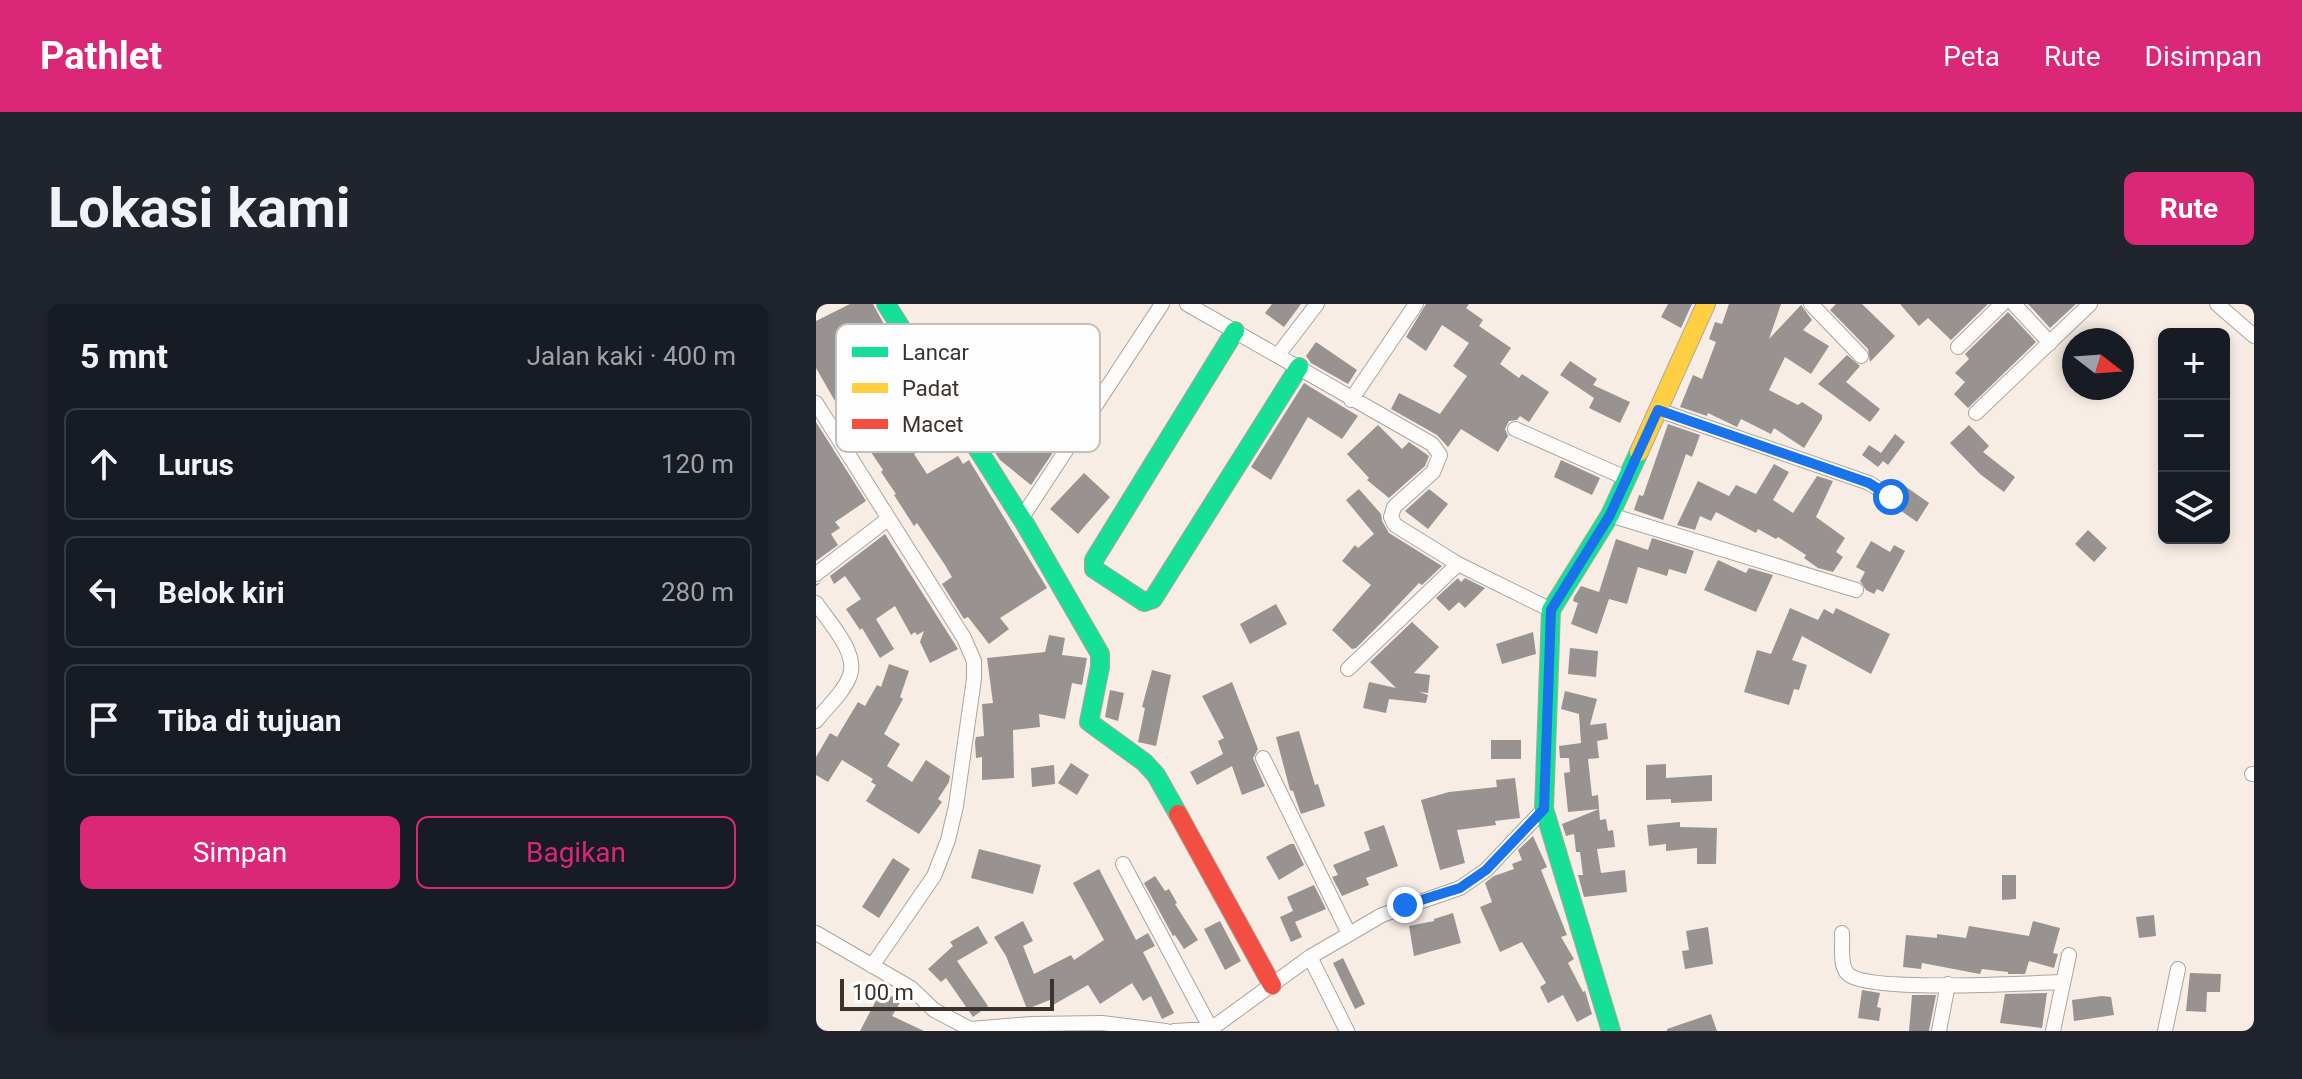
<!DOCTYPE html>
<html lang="id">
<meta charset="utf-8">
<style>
:root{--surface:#171b24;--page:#20242c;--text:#f1f3f6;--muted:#9ea1a6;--line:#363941;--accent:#db2777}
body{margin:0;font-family:Roboto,sans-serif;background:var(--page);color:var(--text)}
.controls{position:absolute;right:24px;top:24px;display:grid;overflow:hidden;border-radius:12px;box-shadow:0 4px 12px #0003}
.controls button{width:72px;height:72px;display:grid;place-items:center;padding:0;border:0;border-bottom:2px solid var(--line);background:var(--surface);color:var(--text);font:40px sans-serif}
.compass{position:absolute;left:1246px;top:24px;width:72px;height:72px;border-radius:50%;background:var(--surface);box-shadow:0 4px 12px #0003;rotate:107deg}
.scale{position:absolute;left:24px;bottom:20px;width:214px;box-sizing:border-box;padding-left:8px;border:4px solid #3a322c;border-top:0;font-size:22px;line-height:28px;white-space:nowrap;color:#3a322c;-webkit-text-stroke:6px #fdfdfd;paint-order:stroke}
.stop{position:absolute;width:24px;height:24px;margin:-18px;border:6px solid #1a73e8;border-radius:50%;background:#fff}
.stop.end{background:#1a73e8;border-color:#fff;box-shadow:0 2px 8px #0008}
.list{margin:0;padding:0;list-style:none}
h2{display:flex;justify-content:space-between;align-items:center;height:104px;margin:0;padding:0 32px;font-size:34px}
h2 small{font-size:26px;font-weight:400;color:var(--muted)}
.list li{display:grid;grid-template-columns:52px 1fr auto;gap:24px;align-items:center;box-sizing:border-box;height:112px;margin:0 16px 16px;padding:0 16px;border:2px solid var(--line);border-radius:12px}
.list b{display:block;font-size:30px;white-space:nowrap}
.list em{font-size:26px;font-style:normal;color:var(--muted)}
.actions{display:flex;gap:16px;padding:24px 32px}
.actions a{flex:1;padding:18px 0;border:2px solid var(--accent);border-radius:12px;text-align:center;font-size:28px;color:var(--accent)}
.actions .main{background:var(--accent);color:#fff}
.icon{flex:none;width:44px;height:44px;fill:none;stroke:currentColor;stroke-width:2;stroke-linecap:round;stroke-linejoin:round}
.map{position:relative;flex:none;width:1438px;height:727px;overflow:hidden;border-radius:12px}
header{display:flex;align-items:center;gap:48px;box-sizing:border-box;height:112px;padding:0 40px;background:var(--accent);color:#fff}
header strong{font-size:38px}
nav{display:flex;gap:44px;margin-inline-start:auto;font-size:28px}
.intro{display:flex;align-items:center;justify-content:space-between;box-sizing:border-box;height:192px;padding:0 48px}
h1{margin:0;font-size:56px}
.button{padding:20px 36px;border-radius:12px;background:var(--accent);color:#fff;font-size:28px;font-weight:700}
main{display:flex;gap:48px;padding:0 48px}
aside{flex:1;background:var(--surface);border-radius:12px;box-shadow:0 4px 12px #0003}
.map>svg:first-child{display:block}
</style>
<header>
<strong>Pathlet</strong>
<nav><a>Peta</a><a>Rute</a><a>Disimpan</a></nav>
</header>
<div class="intro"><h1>Lokasi kami</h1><a class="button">Rute</a></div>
<main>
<aside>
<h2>5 mnt<small>Jalan kaki · 400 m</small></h2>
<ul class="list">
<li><svg class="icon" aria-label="ahead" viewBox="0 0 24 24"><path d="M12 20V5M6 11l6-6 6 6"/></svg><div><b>Lurus</b></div><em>120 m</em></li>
<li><svg class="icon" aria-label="left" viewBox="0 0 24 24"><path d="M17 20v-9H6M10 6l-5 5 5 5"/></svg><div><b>Belok kiri</b></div><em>280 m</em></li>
<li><svg class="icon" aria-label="arrive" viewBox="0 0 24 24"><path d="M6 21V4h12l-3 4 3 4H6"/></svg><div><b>Tiba di tujuan</b></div></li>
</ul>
<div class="actions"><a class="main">Simpan</a><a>Bagikan</a></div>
</aside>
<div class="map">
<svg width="1438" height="727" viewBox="0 0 1438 727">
<rect width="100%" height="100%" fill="#f7ede4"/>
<path fill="#989290" d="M34 0H57L70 24 30 50 45 76 51 72 67 97 103 76 135 127 98 150 111 170 142 152 147 160 153 156 231 284 184 314 193 325 173 340 152 313 148 315 126 280 136 273 129 261 101 219 98 222 78 191 80 190 65 168 67 166 38 123 35 125 0 64V17Z
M456 0H485L468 23 449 9Z
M610 0H653L650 4 667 16 663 22 695 44 684 60 703 74 706 70 733 88 713 118 704 112 701 116 693 117 689 125 692 132 682 148 645 125 632 143 621 131 575 105 583 89 624 110 651 72 637 62 653 39 626 21 610 47 590 33Z
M852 0H876L865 24 845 13Z
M913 0H965L953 35 985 1 996 16 987 26 1013 42 995 70 969 53 953 86 982 101 986 98 1006 111V115L988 144 958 124 955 130 925 115 921 123 892 109 891 112 864 103 877 71 886 75 900 38 893 35 899 18 906 20Z
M1020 0H1046L1079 32 1054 58 1052 45 1014 6Z
M1084 0H1172L1135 36 1112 14 1103 22Z
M1212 0H1260L1234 24Z
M1192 8 1220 38 1152 104 1138 90 1149 78 1139 69 1153 55 1149 50Z
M500 38 541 66 532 80 495 59 490 52Z
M1031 51 1044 62 1030 78 1064 105 1054 118 1002 80Z
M754 57 781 75 777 81 814 98 804 119 773 104 778 94 744 71Z
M488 79 542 112 526 135 492 113 455 176 435 163Z
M223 86 249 116 228 135 240 144 215 181 184 156 174 141 209 102 207 100Z
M0 118 50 197 19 218 24 224 15 230 22 241 0 257Z
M852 120 884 131 876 153 870 150 847 216 818 206 823 191 827 192Z
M562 121 586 145 593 138 613 152 609 162 573 194 551 176 553 174 531 150Z
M1153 121 1173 142 1167 148 1199 173 1188 188 1164 170 1134 139Z
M1079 130 1089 138 1072 161 1067 157 1062 163 1046 151 1053 141 1065 149Z
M745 156 784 174 776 191 738 173Z
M958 160 973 168 957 196 977 209 1001 172 1017 177 1000 213 1029 234 1020 248 1027 253 1017 268 1002 264 988 254 990 251 962 233 960 235 942 225 940 229 900 208 895 217 884 212 879 226 861 221 882 177 913 192 920 181 940 190Z
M268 169 294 193 262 230 234 205Z
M1086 180 1113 199 1101 218 1078 202 1084 198 1082 186Z
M543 185 565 210 566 217 573 229 626 262 606 281 603 279 566 318 540 344 536 345 516 326 555 281 526 257 539 241 542 244 558 230 530 196Z
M613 185 632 200 612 225 589 207Z
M1272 226 1291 244 1278 258 1259 240Z
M69 230 142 345 114 359 104 338 108 327 101 331 99 328 95 331 79 302 60 315 78 345 64 354 46 324 44 326 30 305 45 295 29 272 18 280 14 272 0 282V280L6 278Z
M836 234 878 247 870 270 853 265 851 272 822 263 811 300 793 295 781 330 755 320 762 299 757 297 758 293 765 282 783 288 800 235 832 246Z
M1055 237 1074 248 1078 241 1089 247 1067 288 1061 285 1058 290 1050 286 1044 277 1049 268 1040 263Z
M902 256 930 269 933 264 957 271 940 308 888 286Z
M642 274 645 278 649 274 669 284 649 304 643 298 633 307 620 294Z
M460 300 471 320 434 340 424 320Z
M974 304 1002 316 1008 305 1017 310 1020 304 1074 330 1055 370 986 332 976 356 991 361 983 386 978 385 973 401 928 388 941 346 955 350Z
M596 318 623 343 598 369 614 371 612 389 603 388 612 391 610 399 573 395 570 409 547 404 553 378 580 384 554 358Z
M717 328 720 350 686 360 680 340Z
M233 331 249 334 246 351 271 354 266 381 256 379 249 415 223 410 224 423 197 426 198 474 166 476V453L160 454 159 438 160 433 168 432 166 400 177 399 171 354 229 348Z
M754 344 782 347 780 373 752 370Z
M73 360 93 367 84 393 87 395 68 430 84 440 71 462 96 478 110 456 134 472 133 478 122 495 126 498 103 530 50 497 60 481 55 478 57 475 26 456 12 478 0 471V453L14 429 21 433 42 398 49 402 61 381 65 383Z
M336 366 355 371 340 442 322 438 329 404 326 403Z
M416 378 442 445 437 454 449 482 426 491 416 462 381 481 374 468 407 450 402 437 408 434 386 392Z
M294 386 308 389 302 417 289 413Z
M749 387 781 395 774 421 790 419 792 435 781 437 783 454 772 455 776 492 782 491 783 505 752 508 748 469 754 468 753 454H744L743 442 765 439 763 410 745 405Z
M483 427 499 481 502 480 509 502 485 510 477 487 474 486 460 433Z
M675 436H705V455H675Z
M255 459 273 471 261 491 242 479Z
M850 460V474L896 471V497L855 499V495L830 496V461Z
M238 461 239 480 216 483 215 464Z
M699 474 704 514 679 517 680 521 641 526 649 559 624 566 605 496 633 488 681 483 680 476Z
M783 505 784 516 790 515 792 527 797 526 799 543 781 545 785 569 809 566 811 588 768 593 762 571H767L764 548H760L758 530 750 532 746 520Z
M864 518V523L901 524 900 560H881V544L850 547V540L833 542 831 521Z
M568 521 582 562 550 574 553 581 526 592 516 573 522 571 517 561 554 546 548 528Z
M717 532 731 563 725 566 751 631 745 633 758 655 752 659 767 688 769 687 776 710 761 718 747 691 732 699 724 683 730 679 706 638 684 648 664 603 676 598 669 579 678 572 698 565 696 560 706 556 702 546Z
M474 540H478L488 561 463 576 450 553Z
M163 545 225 561 217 590 155 574Z
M77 554 94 565 63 614 46 603Z
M283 565 320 636 332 629 339 642 327 648 358 709 346 715 335 692 327 697 316 679 284 700 272 681 237 701 234 696 211 705 190 652 178 633 207 617 217 637 207 642 218 670 255 651 258 656 288 636 257 579Z
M1186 571H1200V595L1186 596Z
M339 572 349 587 353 585 361 599 359 600 382 636 368 645 359 631 357 632 328 579Z
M498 581 510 605 479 618 486 633 475 638 464 613 477 607 471 593Z
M637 609 645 639 598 652 593 622 618 617V615Z
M1338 611 1340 632 1323 634 1320 613Z
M404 617 425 657 409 666 388 625Z
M1217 617 1244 624 1237 649 1242 650 1238 664 1213 657 1209 670H1192V668L1166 665 1164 670 1106 659 1105 665 1087 663 1090 631 1121 634V630L1150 634 1153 622 1213 632Z
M162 622 172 639 141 657 172 702 157 713 130 674 125 678 112 665 137 642 134 638Z
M892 623 897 660 869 665 866 647 873 646 870 627Z
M527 654 549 700 539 705 517 659Z
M1374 669 1405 670 1404 688H1391L1390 708 1370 707Z
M1046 686 1064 689 1061 703 1065 704 1063 717 1042 714Z
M65 687 85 697 76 712 108 727H44Z
M1231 689 1226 724 1184 719 1189 690Z
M1096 691H1120L1113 727H1093Z
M1286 692 1295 693 1298 711 1258 717 1256 696Z
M895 710 901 727H851V725Z"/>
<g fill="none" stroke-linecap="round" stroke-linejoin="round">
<g stroke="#aba49d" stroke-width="16">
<path id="street" d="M371 0 616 140 624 151 617 168 578 203 575 213 579 221 642 260 735 306
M995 0 1045 52
M1198 0 1234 39
M1401 0 1438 32
M1142 43 1186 0
M462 51 501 0
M535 96 600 0
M0 99 148 334 158 357V375L140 502 132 536 118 572 56 662
M842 106 1053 179 1075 193
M1160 109 1274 0
M699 125 810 174
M794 211 1040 286
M205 215 346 0
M0 270 72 215
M0 299C12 317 42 348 34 371 29 387 11 403 0 417
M532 365 642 260
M447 454 533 630
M1436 470H1438
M307 560 395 725
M0 629 95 684 118 706 154 725 215 720 286 719 350 727
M1026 629C1027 641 1023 662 1032 670 1052 689 1212 679 1247 678
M494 653 531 727
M358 727 395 725 494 653 566 611 644 584 670 566 728 505
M1123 727 1132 680
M1237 727 1253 651
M1349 727 1362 665"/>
</g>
<g stroke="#aba49d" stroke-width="20">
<path id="fast" d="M70 0 209 220 284 350V363L273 418 328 458 340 471 362 510
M419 27 278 256V265L328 298 337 295 483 63
M795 727 728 505 735 306 794 211 823 148"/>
</g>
<g stroke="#aba49d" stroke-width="20">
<path id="slow" d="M823 148 890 0"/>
</g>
<g stroke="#aba49d" stroke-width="20">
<path id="jam" d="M362 510 456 681"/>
</g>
<use href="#street" stroke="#fefcfb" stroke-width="14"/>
<use href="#fast" stroke="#16e098" stroke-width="18"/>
<use href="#slow" stroke="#ffcf43" stroke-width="18"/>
<use href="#jam" stroke="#f24e42" stroke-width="18"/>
</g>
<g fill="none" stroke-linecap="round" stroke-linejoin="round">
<path stroke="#1a73e8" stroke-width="10" d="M589 601 644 584 670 566 728 505 735 306 794 211 842 106 1053 179 1075 193"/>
</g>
<rect x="20" y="20" width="264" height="128" rx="12" fill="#fdfdfd" stroke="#c2c0be" stroke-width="2"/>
<rect x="36" y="43" width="36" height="10" fill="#16e098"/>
<rect x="36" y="79" width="36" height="10" fill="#ffcf43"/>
<rect x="36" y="115" width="36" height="10" fill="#f24e42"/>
<g font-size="22" fill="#3a322c">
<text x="86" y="56">Lancar</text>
<text x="86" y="92">Padat</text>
<text x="86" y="128">Macet</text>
</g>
</svg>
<div class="controls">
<button>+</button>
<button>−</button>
<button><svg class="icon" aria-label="layers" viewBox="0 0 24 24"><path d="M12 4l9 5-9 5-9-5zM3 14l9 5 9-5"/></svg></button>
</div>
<svg class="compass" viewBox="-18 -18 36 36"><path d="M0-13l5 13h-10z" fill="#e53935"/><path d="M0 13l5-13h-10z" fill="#9ea1a6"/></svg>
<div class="scale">100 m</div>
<div class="stop" style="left:1075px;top:193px"></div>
<div class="stop end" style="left:589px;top:601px"></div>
</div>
</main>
